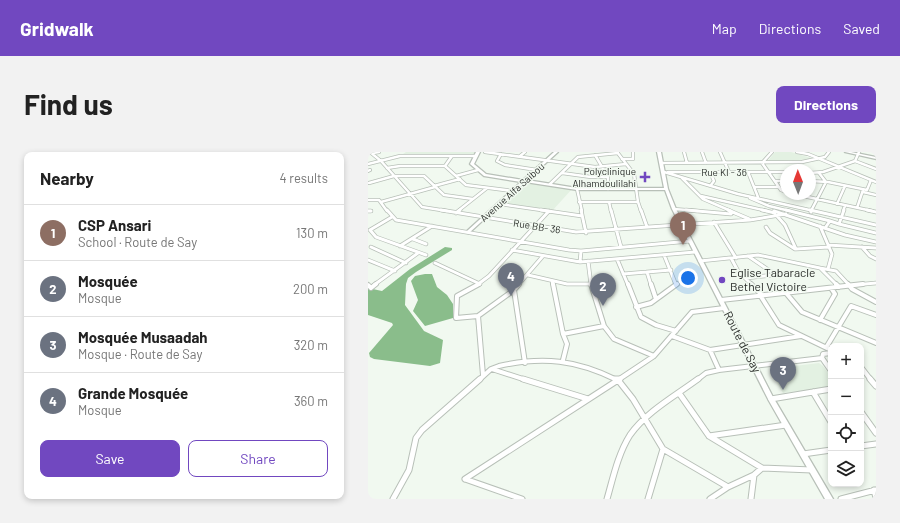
<!DOCTYPE html>
<meta charset="utf-8">
<style>
:root{--surface:#fff;--page:#f2f2f2;--text:#222;--muted:#767676;--line:#e0e0e0;--accent:#7148c0}
body{margin:0;font-family:Barlow,sans-serif;background:var(--page);color:var(--text)}
.controls{position:absolute;right:12px;bottom:12px;display:grid;overflow:hidden;border-radius:8px;box-shadow:0 2px 6px #0003}
.controls button{width:36px;height:36px;display:grid;place-items:center;padding:0;border:0;border-bottom:1px solid var(--line);background:var(--surface);color:var(--text);font:20px sans-serif}
.compass{position:absolute;left:412px;top:12px;width:36px;height:36px;border-radius:50%;background:var(--surface);box-shadow:0 2px 6px #0003;rotate:359deg}
.you{position:absolute;left:320px;top:126px;width:14px;height:14px;margin:-10px;border:3px solid #fff;border-radius:50%;background:#1a73e8;box-shadow:0 0 0 6px #1a73e833}
.badge{display:grid;place-items:center;width:26px;height:26px;border-radius:50%;background:var(--accent);color:#fff;font-size:13px;font-weight:700}
.pin{position:absolute;translate:-50% -33px;filter:drop-shadow(0 1px 2px #0008)}
.pin::after{content:'';position:absolute;top:21px;width:14px;height:12px;background:inherit;clip-path:polygon(0 0,100% 0,50% 100%)}
.list{margin:0;padding:0;list-style:none}
h2{display:flex;justify-content:space-between;align-items:center;height:52px;margin:0;padding:0 16px;font-size:17px}
h2 small{font-size:13px;font-weight:400;color:var(--muted)}
.list li{display:grid;grid-template-columns:26px 1fr auto;gap:12px;align-items:center;box-sizing:border-box;height:56px;padding:0 16px;border-top:1px solid var(--line)}
.list b{display:block;font-size:15px;white-space:nowrap}
.list p{margin:0;font-size:13px;white-space:nowrap;color:var(--muted)}
.list em{font-size:13px;font-style:normal;color:var(--muted)}
.actions{display:flex;gap:8px;padding:12px 16px}
.actions a{flex:1;padding:9px 0;border:1px solid var(--accent);border-radius:8px;text-align:center;font-size:14px;color:var(--accent)}
.actions .main{background:var(--accent);color:#fff}
.icon{flex:none;width:22px;height:22px;fill:none;stroke:currentColor;stroke-width:2;stroke-linecap:round;stroke-linejoin:round}
.map{position:relative;flex:none;width:508px;height:347px;overflow:hidden;border-radius:8px}
header{display:flex;align-items:center;gap:24px;box-sizing:border-box;height:56px;padding:0 20px;background:var(--accent);color:#fff}
header strong{font-size:19px}
nav{display:flex;gap:22px;margin-inline-start:auto;font-size:14px}
.intro{display:flex;align-items:center;justify-content:space-between;box-sizing:border-box;height:96px;padding:0 24px}
h1{margin:0;font-size:28px}
.button{padding:10px 18px;border-radius:8px;background:var(--accent);color:#fff;font-size:14px;font-weight:700}
main{display:flex;gap:24px;padding:0 24px}
aside{flex:1;background:var(--surface);border-radius:8px;box-shadow:0 2px 6px #0003}
.map>svg:first-child{display:block}
</style>
<header>
<strong>Gridwalk</strong>
<nav><a>Map</a><a>Directions</a><a>Saved</a></nav>
</header>
<div class="intro"><h1>Find us</h1><a class="button">Directions</a></div>
<main>
<aside>
<h2>Nearby<small>4 results</small></h2>
<ul class="list">
<li><span class="badge" style="background:#8d6e63">1</span><div><b>CSP Ansari</b><p>School · Route de Say</p></div><em>130 m</em></li>
<li><span class="badge" style="background:#6b7280">2</span><div><b>Mosquée</b><p>Mosque</p></div><em>200 m</em></li>
<li><span class="badge" style="background:#6b7280">3</span><div><b>Mosquée Musaadah</b><p>Mosque · Route de Say</p></div><em>320 m</em></li>
<li><span class="badge" style="background:#6b7280">4</span><div><b>Grande Mosquée</b><p>Mosque</p></div><em>360 m</em></li>
</ul>
<div class="actions"><a class="main">Save</a><a>Share</a></div>
</aside>
<div class="map">
<svg width="508" height="347" viewBox="0 0 508 347">
<rect width="100%" height="100%" fill="#f1f9f0"/>
<path fill="#e3f1e2" d="M38 0H107L106 2H35Z
M407 0H423L446 7 399 10Z
M161 30 204 37 185 58 137 51Z
M451 211 455 214 463 225V235L415 241 402 217Z"/>
<path fill="#8abd8b" d="M77 95 84 96V98L48 120 40 126 38 132 37 153 56 179 75 188 72 211 62 214 6 207 2 205 1 201 25 173 24 171 0 163V136L14 139 42 117Z
M57 122H64L69 135 79 143 85 152V166L57 174 45 159 50 148 43 129 47 124Z"/>
<g fill="none" stroke-linecap="round" stroke-linejoin="round">
<g stroke="#b8c0b8" stroke-width="4">
<path id="street-far3" d="M2 0 13 9 54 55 79 59
M117 0 227 15 258 12
M249 0 266 22 270 50 273 59
M316 0 319 11
M334 0 338 11
M352 0 361 20
M404 0 394 11 413 38 418 40
M429 0 440 2 508 30
M5 1 11 0
M133 2 129 9 137 13 169 18
M227 3 240 25V37
M152 4 157 0
M254 7H265V0
M487 9 508 17
M293 11 434 10 457 5 461 0
M0 12 32 4H108
M77 14 84 4
M19 16 32 14H77L98 33 145 39
M0 19 2 18
M296 20 370 42 446 59
M300 20H418
M342 20 346 29 343 33
M380 20 390 45
M194 21 223 25H240
M442 21 455 20 487 9 491 0
M451 21 458 30
M88 24 110 18
M314 26 335 47 363 59
M407 29H418
M442 29 460 30 499 38 503 28
M1 31 26 24H56L76 43 105 47
M182 32 210 5 250 1
M66 34 92 27
M387 35H411
M209 37 214 59
M495 40 508 43
M426 42 504 59
M333 44 399 59
M382 46 401 54 422 59
M0 48H11L19 59
M13 50 67 35
M211 50H270
M241 50 243 59
M132 52 180 59
M469 52 477 34
M489 56 495 38
M306 57 330 59
M0 59H3
M90 59 119 36
M443 59 458 30
M475 59 477 54"/>
</g>
<g stroke="#b8c0b8" stroke-width="4.5">
<path id="street-far2" d="M19 58 28 68 201 98 213 99 322 89
M73 58 208 80 382 68 418 62
M173 58 214 64
M213 58 218 81
M243 58 253 95
M273 58 279 75
M318 58 363 62
M360 58 381 67
M394 58 407 61
M418 58 462 69
M442 58 508 73
M476 58 471 72 508 81
M499 58 508 60
M0 59H3
M406 59 477 83 508 90
M443 60 444 58
M88 61 92 58
M409 64 417 73 428 97 461 95
M24 65 2 78 8 85 58 103
M346 70 368 106
M452 74 464 102 460 117
M398 75 402 81 427 97
M457 76 462 69 471 72
M45 87 58 92
M460 93 508 96
M32 94 64 74
M3 95 38 111
M494 95 502 104 508 107
M144 98 212 110 327 100
M296 103 308 133
M380 104 408 123
M363 106 370 119 384 133
M249 107 260 133
M0 108 27 119
M220 109 223 133
M332 109 390 103 452 116
M212 110 213 99
M67 111 112 132
M279 120 283 133
M255 122 303 118
M160 123 199 132H223
M378 126 423 121
M184 129 185 133
M6 133 50 101
M109 133 121 124 181 59
M150 133 175 104
M469 133 452 116 468 119 481 133
M486 133 508 131"/>
</g>
<g stroke="#b8c0b8" stroke-width="6">
<path id="street-far1" d="M185 132 195 182 199 192 195 208
M260 132 273 165 288 173 308 179
M283 132 288 147
M383 132 394 143
M468 132 471 135
M480 132 484 137 508 150
M0 133 3 136 8 132
M146 138 157 211
M418 141 434 160 508 191
M392 143 411 173 463 198
M353 148 495 132
M268 155 283 151 309 132
M110 164 88 166 89 144 111 132
M452 168 467 142 463 136
M236 174 246 187 286 204
M195 182 236 174 223 132
M304 184 342 198 433 184
M459 194 483 154 508 163
M454 206 463 219
M493 215 503 228
M124 217 158 228
M351 218 454 206 455 202 463 201
M115 223 110 164 146 138 151 132
M111 228 123 217 131 214C175 204 209 208 249 228
M250 228 286 204 324 160 356 156
M329 228 338 221 351 218 342 198"/>
</g>
<g stroke="#b8c0b8" stroke-width="7">
<path id="street" d="M155 227 220 247
M247 227H252
M502 227 508 234
M445 240 463 270
M311 241 341 284 394 316 444 318
M403 247 463 237
M493 260 508 281
M341 284 418 273
M493 294 508 292
M435 302 463 298
M97 327 250 228 265 247 295 297 360 335 386 323 394 316
M97 327 154 347
M506 338 508 346
M25 347 41 318 48 286 54 278 112 227
M239 347C245 326 250 302 262 283 278 260 307 244 330 227
M280 347 295 297
M342 347 360 335
M383 347 386 323
M473 347 508 338"/>
</g>
<g stroke="#b8c0b8" stroke-width="2.5">
<path id="secondary" d="M108 0H112L106 12 118 22 155 28 186 0H190L159 28 209 36H296L289 0H293L300 37 308 57 405 245 465 347H457L401 249 304 57 297 38H209L157 30 101 81H100L98 80 99 79 153 30 116 24 102 12Z
M477 0H483L508 5V7Z"/>
</g>
<use href="#street-far3" stroke="#fff" stroke-width="2.5"/>
<use href="#street-far2" stroke="#fff" stroke-width="3"/>
<use href="#street-far1" stroke="#fff" stroke-width="4"/>
<use href="#street" stroke="#fff" stroke-width="5"/>
<use href="#secondary" fill="#fff" fill-rule="evenodd"/>
</g>
<g fill="#7148c0" stroke="#f1f9f0" stroke-width="1.5">
<path d="M275 19h4v4h4v4h-4v4h-4v-4h-4v-4h4z"/>
<circle cx="354" cy="128" r="4"/>
</g>
<g text-anchor="middle" stroke-width="3" stroke-linejoin="round" paint-order="stroke">
<g font-size="10" fill="#282b28" stroke="#f1f9f0" text-anchor="end">
<text x="268" y="23">Polyclinique<tspan x="268" dy="12">Alhamdoulilahi</tspan></text>
</g>
<g font-size="10" fill="#282b28" stroke="#f1f9f0">
<text x="356" y="24">Rue KI - 36</text>
<text transform="translate(144 40) rotate(-42)" y="4">Avenue Alfa Saibou</text>
<text transform="translate(169 74) rotate(9)" y="4">Rue BB- 36</text>
</g>
<g font-size="12" fill="#282b28" stroke="#f1f9f0" text-anchor="start">
<text x="362" y="125">Eglise Tabaracle<tspan x="362" dy="14">Bethel Victoire</tspan></text>
</g>
<g font-size="12" fill="#282b28" stroke="#f1f9f0">
<text transform="translate(374 190) rotate(63)" y="4">Route de Say</text>
</g>
</g>
</svg>
<div class="controls">
<button>+</button>
<button>−</button>
<button><svg class="icon" aria-label="locate" viewBox="0 0 24 24"><circle cx="12" cy="12" r="6"/><path d="M12 2v4M12 18v4M2 12h4M18 12h4"/></svg></button>
<button><svg class="icon" aria-label="layers" viewBox="0 0 24 24"><path d="M12 4l9 5-9 5-9-5zM3 14l9 5 9-5"/></svg></button>
</div>
<svg class="compass" viewBox="-18 -18 36 36"><path d="M0-13l5 13h-10z" fill="#e53935"/><path d="M0 13l5-13h-10z" fill="#767676"/></svg>
<div class="you"></div>
<div class="pin badge" style="left:315px;top:93px;background:#8d6e63">1</div>
<div class="pin badge" style="left:235px;top:154px;background:#6b7280">2</div>
<div class="pin badge" style="left:415px;top:238px;background:#6b7280">3</div>
<div class="pin badge" style="left:143px;top:144px;background:#6b7280">4</div>
</div>
</main>
